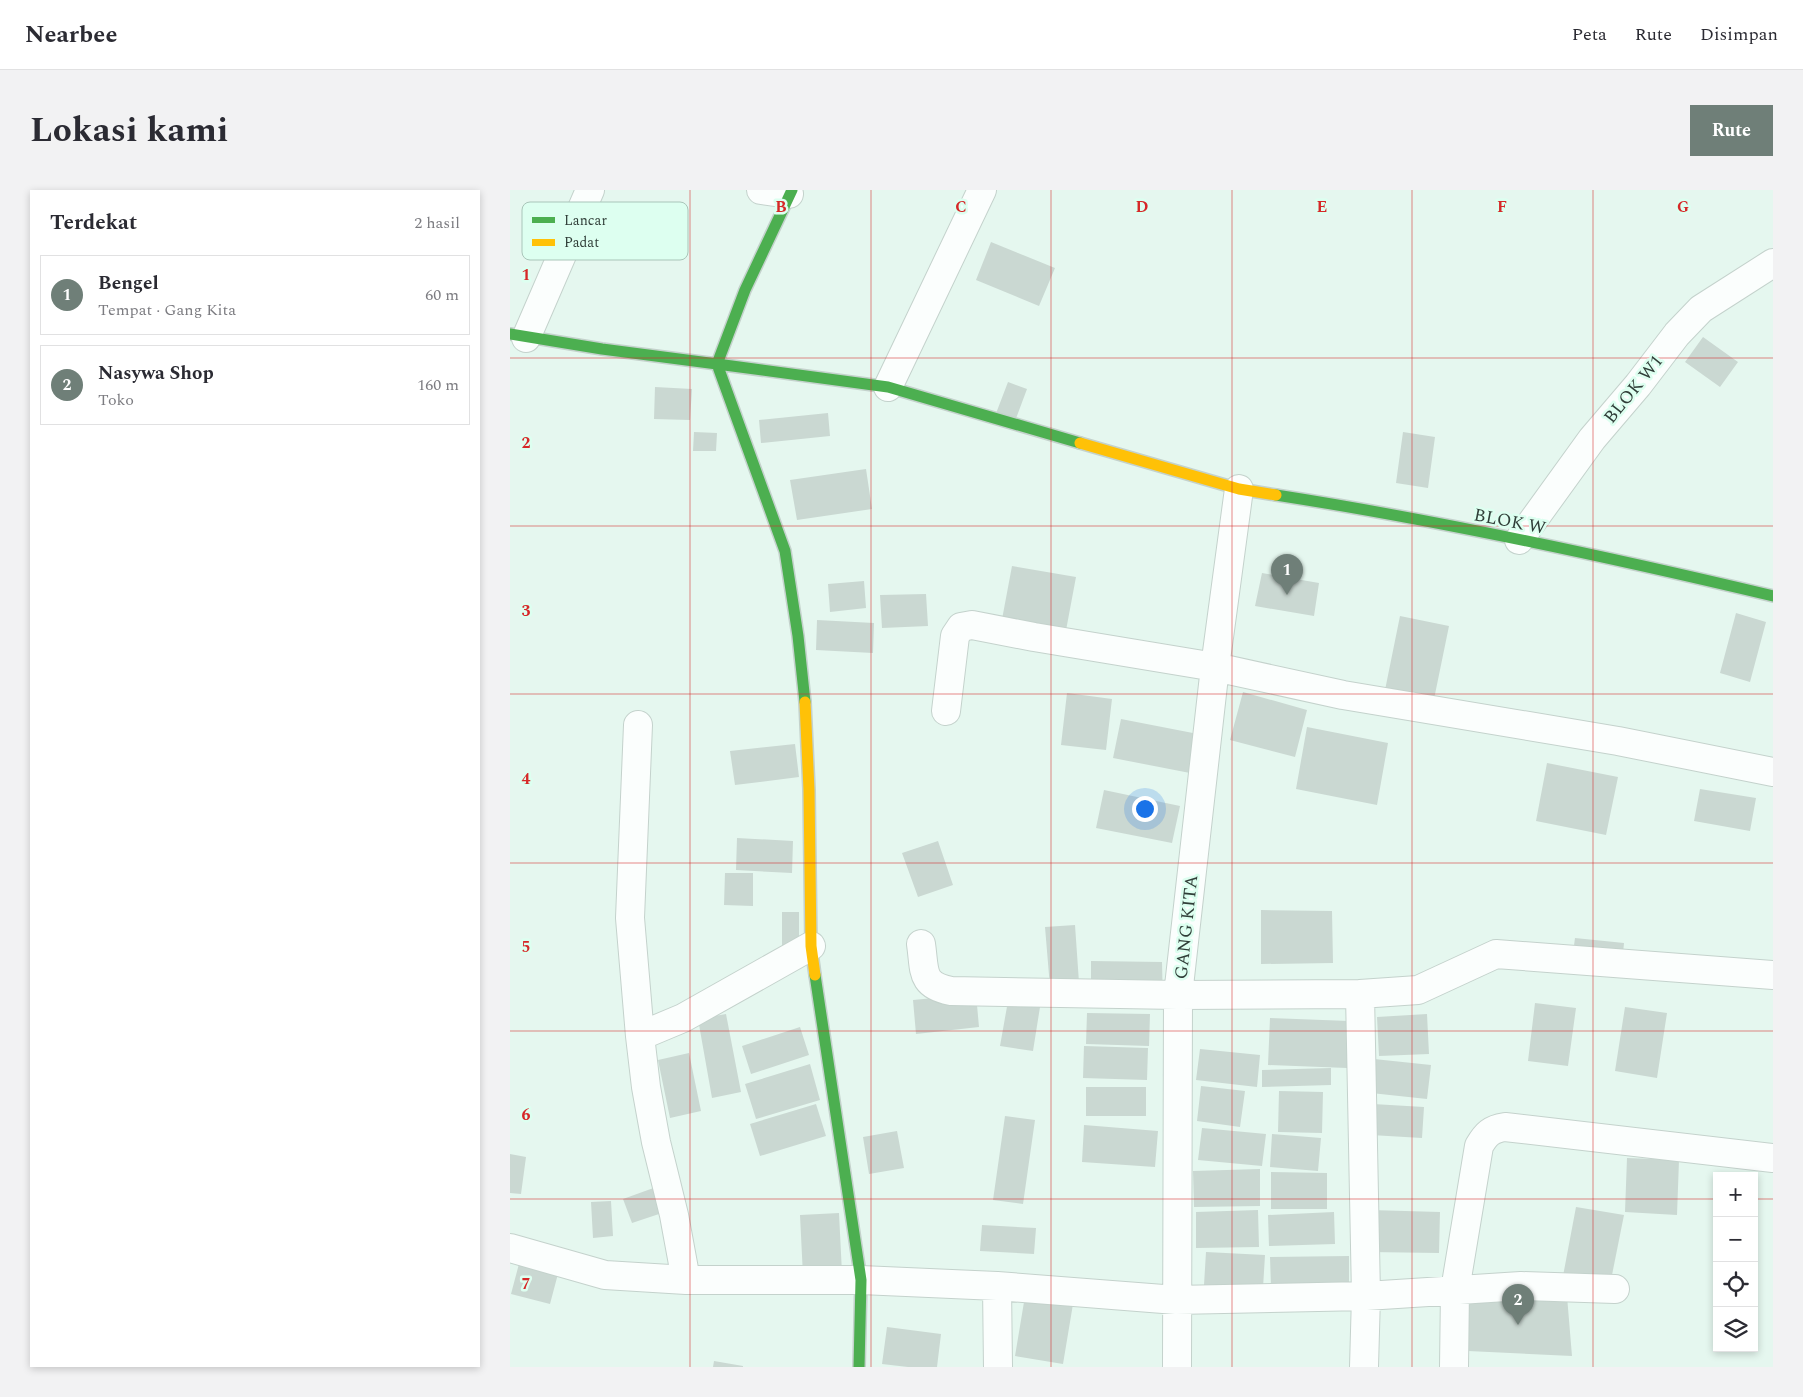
<!DOCTYPE html>
<html lang="id">
<meta charset="utf-8">
<style>
:root{--surface:#fff;--page:#f2f2f3;--text:#2b2b33;--muted:#7c7c81;--line:#e1e1e2;--accent:#6f7f78}
body{margin:0;font-family:Spectral,serif;background:var(--page);color:var(--text)}
.controls{position:absolute;right:15px;bottom:15px;display:grid;overflow:hidden;border-radius:0px;box-shadow:0 2px 8px #0003}
.controls button{width:45px;height:45px;display:grid;place-items:center;padding:0;border:0;border-bottom:1px solid var(--line);background:var(--surface);color:var(--text);font:25px sans-serif}
.you{position:absolute;left:634px;top:618px;width:18px;height:18px;margin:-12px;border:4px solid #fff;border-radius:50%;background:#1a73e8;box-shadow:0 0 0 8px #1a73e833}
.badge{display:grid;place-items:center;width:32px;height:32px;border-radius:50%;background:var(--accent);color:#fff;font-size:16px;font-weight:700}
.pin{position:absolute;translate:-50% -41px;filter:drop-shadow(0 1px 2px #0008)}
.pin::after{content:'';position:absolute;top:26px;width:18px;height:15px;background:inherit;clip-path:polygon(0 0,100% 0,50% 100%)}
.list{margin:0;padding:0;list-style:none}
h2{display:flex;justify-content:space-between;align-items:center;height:65px;margin:0;padding:0 20px;font-size:21px}
h2 small{font-size:16px;font-weight:400;color:var(--muted)}
.list li{display:grid;grid-template-columns:32px 1fr auto;gap:15px;align-items:center;box-sizing:border-box;height:80px;margin:0 10px 10px;padding:0 10px;border:1px solid var(--line);border-radius:0px}
.list b{display:block;font-size:19px;white-space:nowrap}
.list p{margin:0;font-size:16px;white-space:nowrap;color:var(--muted)}
.list em{font-size:16px;font-style:normal;color:var(--muted)}
.icon{flex:none;width:28px;height:28px;fill:none;stroke:currentColor;stroke-width:2;stroke-linecap:round;stroke-linejoin:round}
.map{position:relative;flex:none;width:1263px;height:1177px;overflow:hidden;border-radius:0px}
header{display:flex;align-items:center;gap:30px;box-sizing:border-box;height:70px;padding:0 25px;background:var(--surface);border-bottom:1px solid var(--line)}
header strong{font-size:24px}
nav{display:flex;gap:28px;margin-inline-start:auto;font-size:18px}
.intro{display:flex;align-items:center;justify-content:space-between;box-sizing:border-box;height:120px;padding:0 30px}
h1{margin:0;font-size:35px}
.button{padding:12px 22px;border-radius:0px;background:var(--accent);color:#fff;font-size:18px;font-weight:700}
main{display:flex;gap:30px;padding:0 30px}
aside{flex:1;background:var(--surface);border-radius:0px;box-shadow:0 2px 8px #0003}
.map>svg:first-child{display:block}
</style>
<header>
<strong>Nearbee</strong>
<nav><a>Peta</a><a>Rute</a><a>Disimpan</a></nav>
</header>
<div class="intro"><h1>Lokasi kami</h1><a class="button">Rute</a></div>
<main>
<aside>
<h2>Terdekat<small>2 hasil</small></h2>
<ul class="list">
<li><span class="badge">1</span><div><b>Bengel</b><p>Tempat · Gang Kita</p></div><em>60 m</em></li>
<li><span class="badge">2</span><div><b>Nasywa Shop</b><p>Toko</p></div><em>160 m</em></li>
</ul>
</aside>
<div class="map">
<svg width="1263" height="1177" viewBox="0 0 1263 1177">
<rect width="100%" height="100%" fill="#e5f7ef"/>
<path fill="#cad8d2" d="M481 52 545 78 529 116 466 90Z
M1193 147 1228 172 1210 197 1175 172Z
M498 192 517 199 504 234 485 226Z
M145 197 182 199 180 230 144 229Z
M318 223 320 246 251 253 249 230Z
M184 242 207 243 206 261H183Z
M893 242 925 247 918 298 886 293Z
M356 279 362 319 287 330 280 290Z
M502 376 566 387 554 451 490 440Z
M752 383 809 393 804 426 745 416Z
M354 391 356 418 320 422 318 394Z
M416 404 418 436 372 438 370 405Z
M1226 423 1256 432 1240 492 1210 483Z
M890 426 939 436 923 514 874 505Z
M307 430 364 433 363 463 306 460Z
M733 502 797 520 785 567 720 550Z
M557 503 602 509 596 560 551 555Z
M611 529 688 544 680 583 603 568Z
M797 537 878 553 867 615 786 599Z
M285 554 289 587 225 595 220 561Z
M1037 573 1108 587 1096 645 1026 631Z
M1190 599 1246 608 1240 641 1184 631Z
M594 600 670 616 662 653 586 638Z
M227 648 283 651 282 683 226 680Z
M428 651 443 695 408 707 392 663Z
M215 683H243V716L214 715Z
M751 720 822 721 823 773 751 774Z
M272 722H289V755H272Z
M565 735 570 807 541 809 535 737Z
M1065 748 1114 753 1111 784 1061 778Z
M581 771 652 772 653 814H581Z
M466 804 469 837 406 844 403 810Z
M498 811 530 817 523 861 490 856Z
M1025 813 1066 818 1058 876 1018 871Z
M1115 817 1157 823 1147 888 1105 881Z
M577 823 640 824 639 856 576 854Z
M216 824 231 902 202 908 188 829Z
M917 824 919 864 869 866 867 827Z
M760 828 839 831 837 878 758 875Z
M290 837 299 865 241 884 232 856Z
M574 856 638 858 637 890 573 888Z
M690 859 750 865 747 897 686 890Z
M179 863 191 921 160 928 148 870Z
M864 869 921 875 917 909 861 903Z
M300 874 310 910 246 929 235 894Z
M821 878V895L752 897V880Z
M691 896 735 901 730 937 687 931Z
M576 897H636V926H576Z
M769 901 813 902 812 943 768 942Z
M306 914 316 946 250 966 240 934Z
M863 914 914 917 912 948 861 945Z
M495 926 525 930 513 1014 483 1010Z
M574 935 648 941 645 977 572 972Z
M692 938 756 944 752 976 688 970Z
M387 941 394 978 359 984 353 947Z
M762 944 811 948 808 981 760 977Z
M0 964 16 967 11 1004 0 1003Z
M1117 968 1169 970 1167 1025 1115 1022Z
M750 979V1016L684 1017 683 981Z
M761 982 817 983V1019H761Z
M149 996 158 1021 122 1033 113 1009Z
M101 1011 103 1046 83 1048 81 1012Z
M1066 1017 1114 1025 1100 1095 1053 1086Z
M748 1020 749 1057 686 1058V1022Z
M860 1020 930 1022 929 1063 859 1062Z
M824 1022 825 1054 759 1056 758 1025Z
M329 1023 332 1083 293 1086 290 1025Z
M472 1035 526 1038 524 1064 470 1061Z
M696 1062 755 1065 753 1098 694 1095Z
M839 1066V1096L761 1097 760 1067Z
M10 1070 49 1080 40 1114 1 1104Z
M515 1106 563 1114 553 1174 505 1166Z
M1057 1106 1062 1166 958 1161 956 1109Z
M377 1137 431 1144 427 1177H398L372 1174Z
M204 1171 233 1176V1177H203Z"/>
<g fill="none" stroke-linecap="round" stroke-linejoin="round">
<g stroke="#c4d2cc" stroke-width="30">
<path id="street" d="M251 0 279 4
M16 148 80 0
M378 197 472 0
M1009 350 1082 249 1128 195 1167 144 1191 119 1263 73
M436 521 445 446 451 437 462 435 524 447 705 477 833 505 1108 551 1263 582
M128 535 120 728 130 846 136 897 146 952 164 1025 176 1090
M411 754C415 781 410 795 441 801L668 805 850 804
M130 846 173 828 301 756
M0 1058 95 1085 176 1090H351L487 1096 666 1110 856 1106 1011 1096 1105 1099
M487 1096 488 1177
M667 1177 668 805 705 477 729 299
M854 1177 856 1106 850 804 908 800 986 764 1263 785
M944 1177 945 1100 969 956C976 944 981 939 995 937L1263 968"/>
</g>
<g stroke="#c4d2cc" stroke-width="14">
<path id="fast" d="M282 0 235 100 207 174 378 197 570 253
M0 144 92 159 207 174 275 361 288 446 295 512
M766 305C933 331 1099 367 1263 406
M305 785 351 1090 349 1177"/>
</g>
<g stroke="#c4d2cc" stroke-width="14">
<path id="slow" d="M570 253 729 299 766 305
M295 512 299 600 301 756 305 785"/>
</g>
<use href="#street" stroke="#fbfefd" stroke-width="28"/>
<use href="#fast" stroke="#4caf50" stroke-width="11"/>
<use href="#slow" stroke="#ffc107" stroke-width="11"/>
</g>
<path fill="none" stroke="#d62828" stroke-width="1" stroke-opacity="0.55" d="M180 0V1177M361 0V1177M541 0V1177M722 0V1177M902 0V1177M1083 0V1177M0 168H1263M0 336H1263M0 504H1263M0 673H1263M0 841H1263M0 1009H1207M1244 1009H1263"/>
<g text-anchor="middle" stroke-width="5" stroke-linejoin="round" paint-order="stroke">
<g font-size="18" fill="#303e38" stroke="#ddfff0">
<text transform="translate(1123 199) rotate(-51)" y="6">BLOK W1</text>
<text transform="translate(1000 331) rotate(11)" y="6">BLOK W</text>
<text transform="translate(676 737) rotate(-84)" y="6">GANG KITA</text>
</g>
</g>
<rect x="12" y="12" width="166" height="58" rx="8" fill="#ddfff0" stroke="#a9c5b9" stroke-width="1"/>
<rect x="22" y="27" width="23" height="6" fill="#4caf50"/>
<rect x="22" y="49" width="23" height="7" fill="#ffc107"/>
<g font-size="14" fill="#303e38">
<text x="54" y="35">Lancar</text>
<text x="54" y="57">Padat</text>
</g>
<g font-size="16" text-anchor="middle" font-weight="bold" fill="#d62828" stroke="#ddfff0" stroke-width="5" stroke-linejoin="round" paint-order="stroke">
<text x="271" y="22">B</text>
<text x="451" y="22">C</text>
<text x="632" y="22">D</text>
<text x="812" y="22">E</text>
<text x="992" y="22">F</text>
<text x="1173" y="22">G</text>
<text x="16" y="90">1</text>
<text x="16" y="258">2</text>
<text x="16" y="426">3</text>
<text x="16" y="594">4</text>
<text x="16" y="762">5</text>
<text x="16" y="930">6</text>
<text x="16" y="1099">7</text>
</g>
</svg>
<div class="controls">
<button>+</button>
<button>−</button>
<button><svg class="icon" aria-label="locate" viewBox="0 0 24 24"><circle cx="12" cy="12" r="6"/><path d="M12 2v4M12 18v4M2 12h4M18 12h4"/></svg></button>
<button><svg class="icon" aria-label="layers" viewBox="0 0 24 24"><path d="M12 4l9 5-9 5-9-5zM3 14l9 5 9-5"/></svg></button>
</div>
<div class="you"></div>
<div class="pin badge" style="left:777px;top:405px">1</div>
<div class="pin badge" style="left:1008px;top:1135px">2</div>
</div>
</main>
